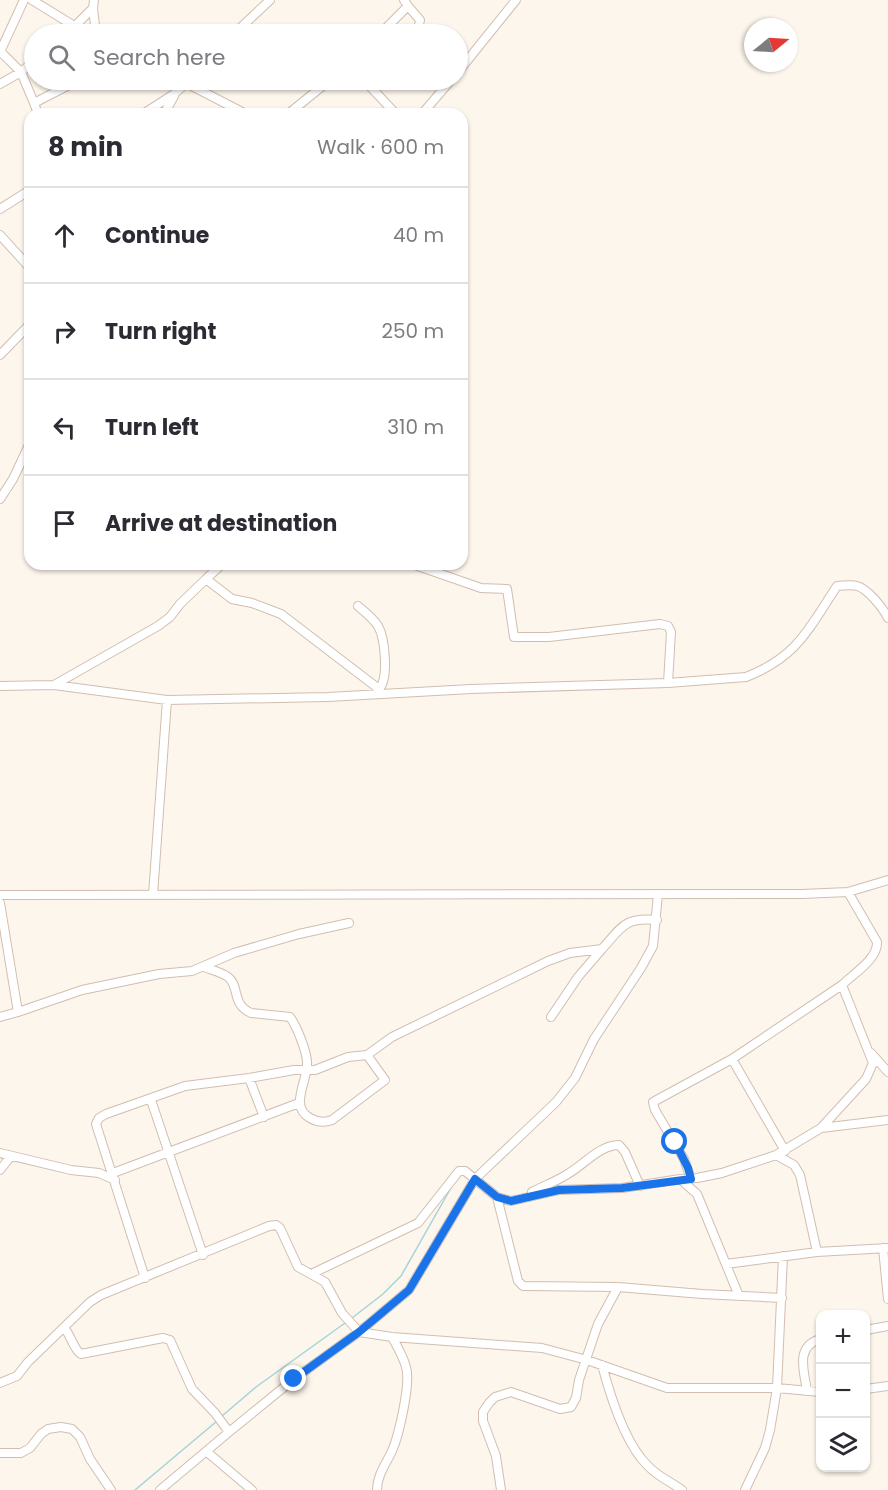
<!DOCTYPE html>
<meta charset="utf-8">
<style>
:root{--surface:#fff;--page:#f7f7f7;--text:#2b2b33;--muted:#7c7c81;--line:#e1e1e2}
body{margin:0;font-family:Poppins,sans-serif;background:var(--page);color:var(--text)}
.controls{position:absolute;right:18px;bottom:18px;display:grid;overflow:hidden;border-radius:12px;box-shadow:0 2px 4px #0004}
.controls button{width:54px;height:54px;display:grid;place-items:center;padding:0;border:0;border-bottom:2px solid var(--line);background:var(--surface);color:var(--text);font:30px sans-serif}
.compass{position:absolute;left:744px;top:18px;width:54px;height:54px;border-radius:50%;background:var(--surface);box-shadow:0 2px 4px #0004;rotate:72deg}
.stop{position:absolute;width:18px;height:18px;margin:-14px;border:4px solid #1a73e8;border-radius:50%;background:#fff}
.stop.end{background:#1a73e8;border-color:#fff;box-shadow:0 2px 6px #0008}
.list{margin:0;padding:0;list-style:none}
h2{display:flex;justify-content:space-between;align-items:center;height:78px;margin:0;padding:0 24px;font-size:26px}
h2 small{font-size:20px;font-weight:400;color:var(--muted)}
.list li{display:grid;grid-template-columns:39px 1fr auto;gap:18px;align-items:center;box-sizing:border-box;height:96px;padding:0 24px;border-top:2px solid var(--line)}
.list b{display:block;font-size:22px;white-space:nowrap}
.list em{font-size:20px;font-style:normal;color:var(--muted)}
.icon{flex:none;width:33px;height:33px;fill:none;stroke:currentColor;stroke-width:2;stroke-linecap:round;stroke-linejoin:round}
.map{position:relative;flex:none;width:888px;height:1490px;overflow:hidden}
.search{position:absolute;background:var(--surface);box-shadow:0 2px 4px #0004;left:24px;top:24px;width:444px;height:66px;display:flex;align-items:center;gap:15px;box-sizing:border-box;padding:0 21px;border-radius:33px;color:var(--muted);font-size:22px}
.panel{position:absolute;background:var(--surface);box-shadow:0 2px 4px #0004;left:24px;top:108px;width:444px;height:462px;border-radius:18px}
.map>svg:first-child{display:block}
</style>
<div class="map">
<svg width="888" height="1490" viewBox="0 0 888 1490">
<rect width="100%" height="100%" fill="#fdf6ec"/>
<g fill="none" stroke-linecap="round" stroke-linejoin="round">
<path stroke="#a5d3da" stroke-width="1.5" d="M352 1318 383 1294 401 1276 452 1186
M222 1416 256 1387 345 1323
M135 1490 217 1421"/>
<g stroke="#d1beb0" stroke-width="10">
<path id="minor" d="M32 0 76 27
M94 0 93 8 96 34
M408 6 420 20 417 34
M67 34 93 8
M234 34 270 0
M380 34 408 6 404 0
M0 51 21 72 34 103
M0 52 24 0
M458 72 516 0
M364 80 396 114
M186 83 246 114
M0 84 21 72 34 61
M374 91 384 80
M38 114 34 103 79 80
M143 114 174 94 190 80
M164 114 174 96
M288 114 330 80
M422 114 451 80
M0 209 30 190
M0 235 30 268
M0 355 30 324
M0 499 13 479 30 443
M222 564 206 579 232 599 252 603 281 614 379 689 380 694
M412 564 481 588 507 589 514 637H549L660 624 668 626 671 632 668 683
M358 606C365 612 373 618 378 626 385 638 389 679 379 689
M54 685 158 626 170 617 180 604 206 579
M0 686 54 685 167 700 328 697 471 689 668 683 746 677C797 657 808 630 837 586 843 586 851 584 857 586 868 589 883 608 888 618
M0 895 802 894 848 892 888 880
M153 895 167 700
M0 903 18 1012 82 990 159 974 192 971 234 953 299 934 349 923
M204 967C211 970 221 972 228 977 240 986 231 1004 251 1013L290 1017C297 1027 306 1050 307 1061 309 1080 288 1106 310 1118 317 1122 324 1123 332 1120L385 1080 367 1055
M0 1017 18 1012
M551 1017 578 977 602 949
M871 1053 888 1072
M249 1078 264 1117
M151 1100 203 1255
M821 1128 888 1120
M785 1151 732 1059 842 985
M0 1153 71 1170 99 1173 115 1180
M776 1155 794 1165 800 1175 817 1252
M0 1170 11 1156
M113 1173 299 1103
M680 1179 697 1194 739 1296
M691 1179 684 1159 655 1110 653 1102 732 1059
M532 1192C543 1186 555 1182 566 1175 583 1166 599 1145 619 1145L625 1152 640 1186
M497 1197 518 1281 523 1286 618 1287 702 1294 782 1298
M883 1248 888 1299
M726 1264 817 1252 888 1248
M311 1274 418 1223 459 1171H465L497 1197 511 1201 559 1190 622 1188 680 1179 697 1178 722 1173 776 1155 821 1128 866 1079 873 1063 842 985C853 974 878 959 877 942L848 892
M145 1278 96 1124 99 1118 106 1114 185 1086 249 1078 294 1070H315L348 1057 367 1055 392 1037 548 961 570 953 602 949C622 927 624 917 657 920
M65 1329C71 1336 74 1350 81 1354L163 1338 170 1340 192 1389 215 1413 229 1432
M866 1330 888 1326
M602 1365C610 1395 625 1444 648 1466 657 1476 671 1482 682 1490
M0 1383 17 1376 28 1362 90 1302 101 1295 269 1226 276 1225 280 1228 298 1267 325 1282 342 1313 359 1332 392 1337 542 1348 587 1360 667 1388H777L783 1256
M866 1389 888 1386
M807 1391C804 1370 795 1347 820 1339
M207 1452 252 1490
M0 1453H21L30 1448 41 1434 48 1429 61 1427 72 1429 80 1437 90 1459 111 1490
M160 1490 229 1432 294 1379 359 1332 409 1290 475 1179 556 1102 575 1078 594 1039 641 968 653 946 658 894
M377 1490C377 1475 386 1464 392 1451 399 1435 411 1383 406 1367 403 1356 397 1346 392 1337
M501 1490 496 1456 483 1421V1412L489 1403 495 1397 511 1392 560 1409 571 1407 576 1398 579 1380 598 1324 618 1287
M745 1490 765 1448 770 1430 777 1388 820 1392"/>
</g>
<use href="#minor" stroke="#fff" stroke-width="8"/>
</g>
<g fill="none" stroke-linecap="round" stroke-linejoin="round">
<path stroke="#1a73e8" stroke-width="8" d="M294 1379 359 1332 409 1290 475 1179 497 1197 511 1201 559 1190 622 1188 691 1179 688 1168 675 1142"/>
</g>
</svg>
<div class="controls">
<button>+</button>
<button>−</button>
<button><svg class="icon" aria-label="layers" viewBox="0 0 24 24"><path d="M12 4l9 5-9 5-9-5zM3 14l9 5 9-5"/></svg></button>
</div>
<svg class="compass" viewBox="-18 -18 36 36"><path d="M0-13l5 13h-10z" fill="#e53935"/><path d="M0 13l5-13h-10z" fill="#7c7c81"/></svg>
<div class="stop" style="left:675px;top:1142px"></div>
<div class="stop end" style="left:294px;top:1379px"></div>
<div class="search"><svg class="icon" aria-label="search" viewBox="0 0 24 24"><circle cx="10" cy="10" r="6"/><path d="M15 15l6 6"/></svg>Search here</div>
<section class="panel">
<h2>8 min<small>Walk · 600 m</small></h2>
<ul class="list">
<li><svg class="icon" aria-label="ahead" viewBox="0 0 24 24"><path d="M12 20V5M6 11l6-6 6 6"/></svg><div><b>Continue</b></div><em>40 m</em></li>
<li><svg class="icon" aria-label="right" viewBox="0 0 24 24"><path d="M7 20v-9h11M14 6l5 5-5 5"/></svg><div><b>Turn right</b></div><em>250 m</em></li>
<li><svg class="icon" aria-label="left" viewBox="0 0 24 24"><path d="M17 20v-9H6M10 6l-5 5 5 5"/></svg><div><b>Turn left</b></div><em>310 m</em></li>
<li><svg class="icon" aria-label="arrive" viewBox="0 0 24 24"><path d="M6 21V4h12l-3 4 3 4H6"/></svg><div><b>Arrive at destination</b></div></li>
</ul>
</section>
</div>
